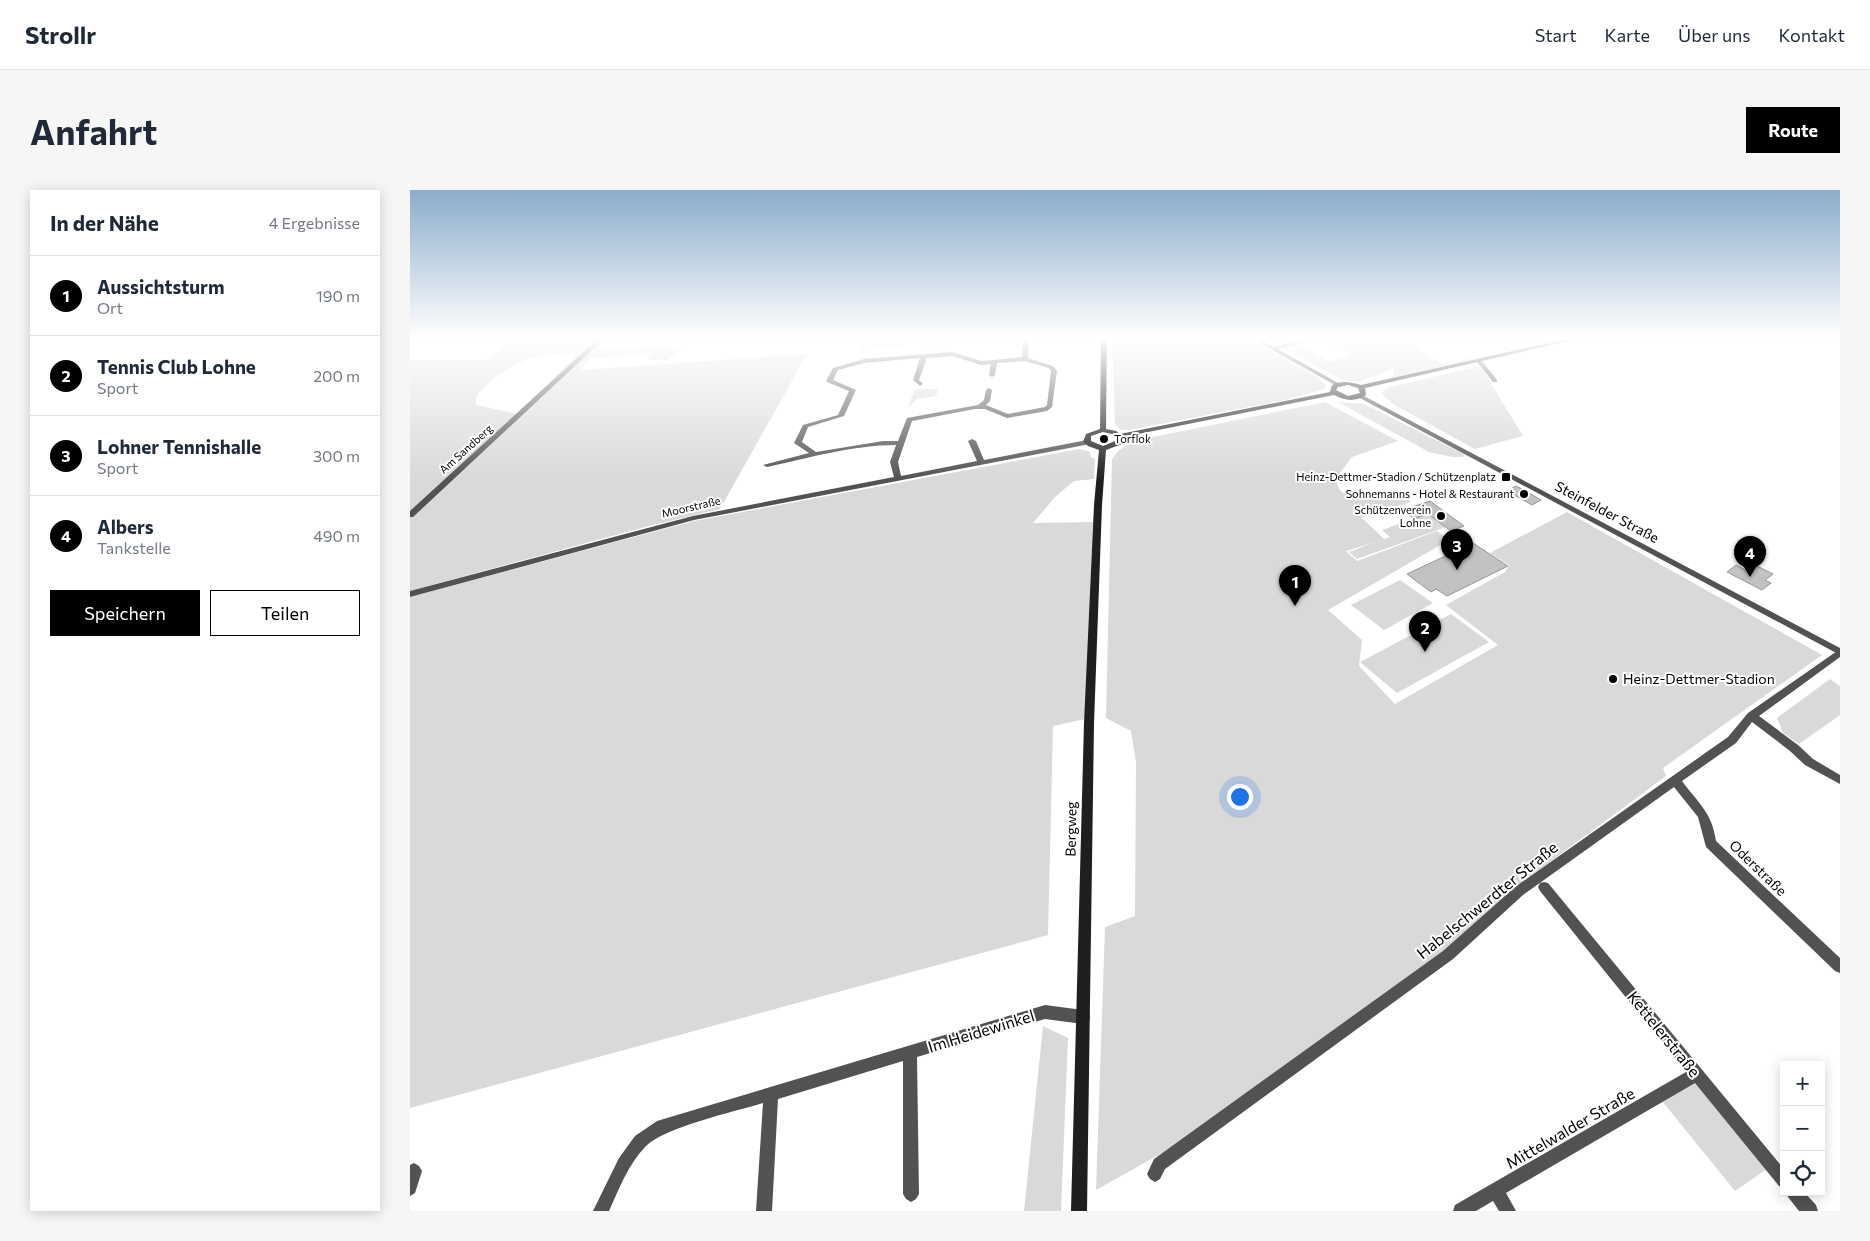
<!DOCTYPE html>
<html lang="de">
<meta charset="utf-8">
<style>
:root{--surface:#fff;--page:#f6f6f7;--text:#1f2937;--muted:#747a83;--line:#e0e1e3;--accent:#000}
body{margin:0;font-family:Commissioner,sans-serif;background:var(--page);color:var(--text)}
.controls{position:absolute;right:15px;bottom:15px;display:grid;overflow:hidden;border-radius:0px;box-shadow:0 2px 12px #0003}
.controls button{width:45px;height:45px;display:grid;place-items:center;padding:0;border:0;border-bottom:1px solid var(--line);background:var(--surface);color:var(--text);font:25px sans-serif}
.you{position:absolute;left:829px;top:606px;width:18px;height:18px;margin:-12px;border:4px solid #fff;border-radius:50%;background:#1a73e8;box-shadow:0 0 0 8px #1a73e833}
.badge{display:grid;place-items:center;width:32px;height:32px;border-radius:50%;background:var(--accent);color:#fff;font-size:16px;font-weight:700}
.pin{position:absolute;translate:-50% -41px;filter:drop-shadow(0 1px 2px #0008)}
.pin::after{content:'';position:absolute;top:26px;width:18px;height:15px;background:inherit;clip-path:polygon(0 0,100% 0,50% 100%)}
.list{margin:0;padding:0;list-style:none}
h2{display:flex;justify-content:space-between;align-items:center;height:65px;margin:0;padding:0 20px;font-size:21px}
h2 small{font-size:16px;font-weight:400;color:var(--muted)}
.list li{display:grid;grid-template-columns:32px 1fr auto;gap:15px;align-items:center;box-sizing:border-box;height:80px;padding:0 20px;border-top:1px solid var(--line)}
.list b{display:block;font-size:19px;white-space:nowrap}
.list p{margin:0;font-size:16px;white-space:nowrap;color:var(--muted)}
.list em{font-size:16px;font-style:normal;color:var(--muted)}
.actions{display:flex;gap:10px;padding:15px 20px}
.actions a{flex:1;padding:11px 0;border:1px solid var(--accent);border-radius:0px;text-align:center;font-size:18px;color:var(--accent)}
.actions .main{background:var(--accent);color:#fff}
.icon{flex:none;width:28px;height:28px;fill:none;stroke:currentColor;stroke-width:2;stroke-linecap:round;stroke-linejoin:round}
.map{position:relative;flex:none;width:1430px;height:1021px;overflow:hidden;border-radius:0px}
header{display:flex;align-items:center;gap:30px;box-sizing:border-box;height:70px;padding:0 25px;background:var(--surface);border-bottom:1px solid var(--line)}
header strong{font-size:24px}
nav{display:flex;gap:28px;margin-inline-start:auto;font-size:18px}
.intro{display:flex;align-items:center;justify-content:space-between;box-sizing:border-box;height:120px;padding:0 30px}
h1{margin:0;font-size:35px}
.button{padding:12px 22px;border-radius:0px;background:var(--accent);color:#fff;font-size:18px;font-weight:700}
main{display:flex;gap:30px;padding:0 30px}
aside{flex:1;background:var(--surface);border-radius:0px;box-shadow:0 2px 12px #0003}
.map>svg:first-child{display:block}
</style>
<header>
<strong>Strollr</strong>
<nav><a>Start</a><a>Karte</a><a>Über uns</a><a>Kontakt</a></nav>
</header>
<div class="intro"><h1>Anfahrt</h1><a class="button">Route</a></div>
<main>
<aside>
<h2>In der Nähe<small>4 Ergebnisse</small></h2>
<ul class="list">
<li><span class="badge">1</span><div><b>Aussichtsturm</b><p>Ort</p></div><em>190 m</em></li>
<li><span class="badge">2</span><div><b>Tennis Club Lohne</b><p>Sport</p></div><em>200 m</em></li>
<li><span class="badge">3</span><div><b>Lohner Tennishalle</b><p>Sport</p></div><em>300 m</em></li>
<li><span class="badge">4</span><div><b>Albers</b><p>Tankstelle</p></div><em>490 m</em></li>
</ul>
<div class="actions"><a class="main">Speichern</a><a>Teilen</a></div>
</aside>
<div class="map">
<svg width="1430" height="1021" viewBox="0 0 1430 1021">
<rect width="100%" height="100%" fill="#fff"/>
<path fill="#d9d9d9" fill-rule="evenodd" d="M106 147H194L189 158 273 156 258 170H237L242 164 181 168 170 180 397 164 310 319 235 337 0 401V170H76ZM169 163 107 224 66 215V207C80 188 103 173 126 167 139 163 155 164 169 163Z
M548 147H614L515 156 516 150Z
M702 147H837L907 187 916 195 914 199 875 210 719 240H711L705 234Z
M922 147H997L1013 161 1033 175 1062 168 1063 170 983 187 984 178 948 192 933 190 872 158 887 154 920 172 940 165 911 149Z
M494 151V157L450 160 451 154Z
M1067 177 1074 182 1113 246 1065 259 983 214 971 203 980 197Z
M505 199H528L526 206 507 209 498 217Z
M915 212 988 251 942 267 926 288C927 291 927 296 929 299 939 313 973 303 986 301L1001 312 951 327 974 349 980 347 972 340 1018 324 1036 337 947 369 939 362 965 352 936 361 947 371 1027 341 1039 350 918 420 952 450 949 476 985 514 1088 455 1036 415 1095 382 1099 375 1080 363 1157 322 1412 465 1253 578 1256 586 1094 706 1030 765 768 954 686 1000 695 737 725 726 726 572 721 541 696 528 702 269 708 261 723 251Z
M928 212 954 214 1054 264 1053 267H1042L1019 262Z
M669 259 679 261 681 267 685 269 684 289 664 291 646 306 623 333 683 332 675 529 643 536 638 745 0 918V407L284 331Z
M990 390 1023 413 974 440 941 415Z
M1041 424 1079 452 987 503 950 472Z
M1420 489 1430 496V525L1389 554 1373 543 1367 528Z
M633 836 658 848 651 1021H614Z
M1286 884 1361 976 1325 1001 1248 906Z"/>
<path fill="#c2c2c2" stroke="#969696" d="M1106 296 1119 303 1131 310 1122 315 1097 301Z
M1020 311 1054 336 1041 341 1018 324 1004 329 993 320Z
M1063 353 1098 376 1037 406 1026 399 1021 402 997 384Z
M1326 375 1337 381 1345 375 1363 384 1355 390 1361 393 1352 400 1317 382Z"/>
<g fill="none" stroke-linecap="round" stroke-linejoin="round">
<path fill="#525252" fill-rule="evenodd" d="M190 147H196L3 327H0V321Z
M449 147H455L453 151 451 152 448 150Z
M613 147H619L618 168 643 176 647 181 642 217 637 221 597 228 575 219H565L502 231 488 272 491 286 567 271 558 251 562 249 566 251 574 270 677 250H680V254L284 330 0 407V401L283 326 484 287 480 272 486 255C444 255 398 268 357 277L353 275 399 263 384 253 393 235 428 225 439 201 417 192 416 191 423 178 454 169 542 162 571 171 612 167ZM542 166 571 175 581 174 579 185 582 187 585 185 587 173 615 171 639 178 641 181 637 215 635 217 598 224 576 215 580 211 582 200 579 198 576 200 574 210 568 215 497 228 488 251H473L406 262 392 252 398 237 434 226 446 200 423 190 428 180 454 173 510 168 503 190 510 196 513 194 509 190 517 168Z
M905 147H916L863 160 860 158Z
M1067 170H1071L1087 190V192H1083L1067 172Z
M1430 459V467L1349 526 1388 555 1403 569 1430 585V594L1395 575 1380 561 1342 532 1326 553 1272 591C1288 613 1302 622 1306 651L1430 768V783L1425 781 1296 657 1288 627 1264 597 1113 705 1043 769 755 979 750 989 745 992 740 989 737 984 744 969 1033 761 1105 697 1318 547 1338 523Z
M1134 692 1138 693 1374 979V999L1369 996 1285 893 1096 1003 1106 1021H1089L1083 1011 1066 1021H1043L1045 1015 1276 882 1130 701 1128 697 1130 693Z
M635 815 673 820 678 822 680 827 678 832 673 834 635 829 507 867 509 1004 506 1009 501 1012 496 1009 493 1004V871L368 909 362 1021H346L353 913C324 922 254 937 235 957 218 975 209 999 199 1021H183L209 968 225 946 247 931Z
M4 973 9 976 12 981 5 1003 0 1006V975Z
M1375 1002H1394L1406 1015 1408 1021H1389L1378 1007Z"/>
<path fill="#525252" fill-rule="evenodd" d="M839 147H846L930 194 925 195Z
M948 205H952L1430 458V465L948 207Z"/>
<path fill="#1f1f1f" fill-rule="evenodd" d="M691 147H697L696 239 706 241 710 244 920 202 922 195C931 190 941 192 951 195L1165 147H1176L955 198 956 205C946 212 935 211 924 205L713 247 712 254 696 260 692 315 684 533 677 1021H661L674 533 684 315 689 260 678 256 673 252 676 244 690 239ZM938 195 948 198 950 203 938 206 926 200 928 197ZM693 242 702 244 705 247V251L693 256 681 251V246Z"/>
</g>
<linearGradient id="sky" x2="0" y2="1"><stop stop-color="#8baccb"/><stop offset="0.51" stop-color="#fff"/><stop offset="1" stop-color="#fff" stop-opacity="0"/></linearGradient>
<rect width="1430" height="290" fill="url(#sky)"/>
<g fill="#000" stroke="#fff" stroke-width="2">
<circle cx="694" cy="249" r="5"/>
<rect x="1091" y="282" width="10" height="10" rx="2.5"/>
<circle cx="1114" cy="304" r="5"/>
<circle cx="1031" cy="326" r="5"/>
<circle cx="1203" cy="489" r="5"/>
</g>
<g text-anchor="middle" stroke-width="4" stroke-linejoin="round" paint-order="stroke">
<g font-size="11" fill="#000" stroke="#fff" text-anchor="end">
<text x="704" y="253" text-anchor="start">Torflok</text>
<text x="1086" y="291">Heinz-Dettmer-Stadion / Schützenplatz</text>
<text x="1104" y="308">Sohnemanns - Hotel &amp; Restaurant</text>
<text x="1021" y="324">Schützenverein<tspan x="1021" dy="13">Lohne</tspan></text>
</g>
<g font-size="11" fill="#000" stroke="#fff">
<text transform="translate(56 259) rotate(-42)" y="4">Am Sandberg</text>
<text transform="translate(281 317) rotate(-13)" y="4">Moorstraße</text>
</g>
<g font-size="14" fill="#000" stroke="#fff">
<text transform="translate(1197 322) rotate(28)" y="5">Steinfelder Straße</text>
<text transform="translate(661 639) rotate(-89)" y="5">Bergweg</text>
<text transform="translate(1348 678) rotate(44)" y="5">Oderstraße</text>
</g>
<g font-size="14" fill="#000" stroke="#fff" text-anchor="start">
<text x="1213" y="494">Heinz-Dettmer-Stadion</text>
</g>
<g font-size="16" fill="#000" stroke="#fff">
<text transform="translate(1077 710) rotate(-39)" y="6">Habelschwerdter Straße</text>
<text transform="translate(571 841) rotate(-17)" y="6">Im Heidewinkel</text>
<text transform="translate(1254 844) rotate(51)" y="6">Kettelerstraße</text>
<text transform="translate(1160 938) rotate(-30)" y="6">Mittelwalder Straße</text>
</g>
</g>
</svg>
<div class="controls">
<button>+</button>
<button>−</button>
<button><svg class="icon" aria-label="locate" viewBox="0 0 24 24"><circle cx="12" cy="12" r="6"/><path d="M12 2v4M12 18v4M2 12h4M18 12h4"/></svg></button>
</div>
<div class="you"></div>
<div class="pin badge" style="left:885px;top:416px">1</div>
<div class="pin badge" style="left:1015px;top:462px">2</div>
<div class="pin badge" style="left:1047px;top:380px">3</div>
<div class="pin badge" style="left:1340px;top:387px">4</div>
</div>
</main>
